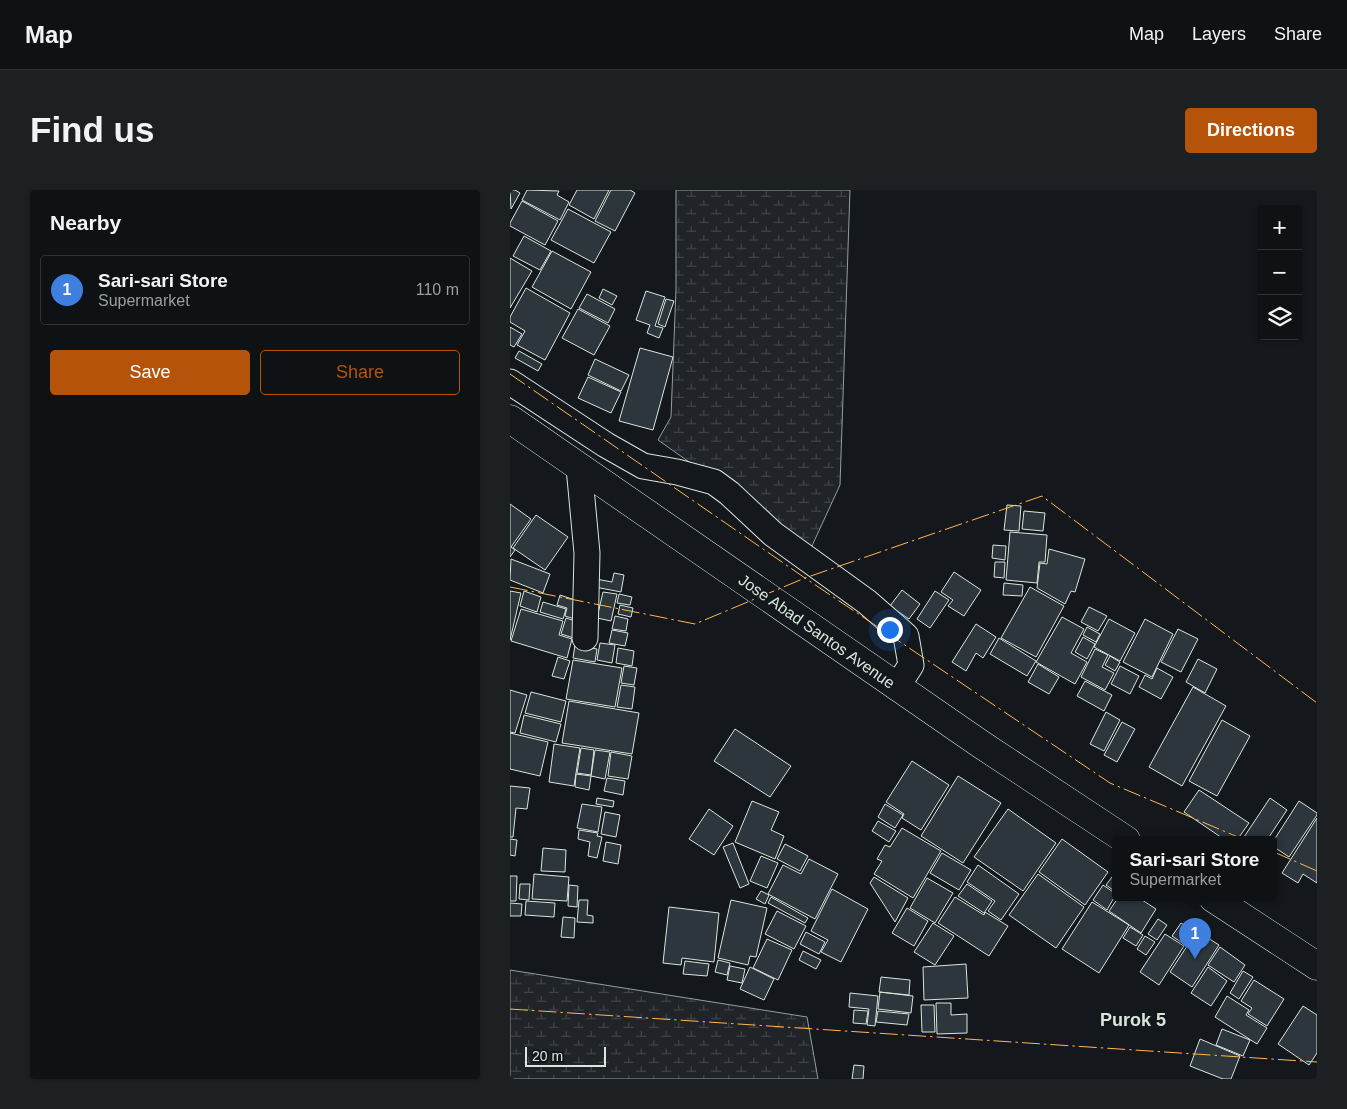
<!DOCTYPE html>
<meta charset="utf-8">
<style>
:root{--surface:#0f1215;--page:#1d2022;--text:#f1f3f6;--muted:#9b9ea0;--line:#2f3234;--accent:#b45309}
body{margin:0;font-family:Arial,sans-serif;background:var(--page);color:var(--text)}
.controls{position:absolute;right:15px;top:15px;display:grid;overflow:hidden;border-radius:5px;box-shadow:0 1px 4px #0004}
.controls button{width:45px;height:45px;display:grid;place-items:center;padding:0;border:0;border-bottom:1px solid var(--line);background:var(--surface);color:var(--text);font:25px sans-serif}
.scale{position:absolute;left:15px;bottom:12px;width:81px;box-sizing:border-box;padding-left:5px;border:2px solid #d8e6dc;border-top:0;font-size:14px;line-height:18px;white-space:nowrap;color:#d8e6dc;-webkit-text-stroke:4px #14181c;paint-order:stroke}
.you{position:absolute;left:379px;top:439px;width:18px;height:18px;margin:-12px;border:4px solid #fff;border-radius:50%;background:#1a73e8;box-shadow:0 0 0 8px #1a73e833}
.badge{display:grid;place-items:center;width:32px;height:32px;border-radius:50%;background:var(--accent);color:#fff;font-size:16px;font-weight:700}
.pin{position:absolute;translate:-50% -41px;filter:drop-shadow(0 1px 2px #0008)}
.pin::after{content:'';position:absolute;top:26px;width:18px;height:15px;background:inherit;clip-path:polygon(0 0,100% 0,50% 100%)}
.popup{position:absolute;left:602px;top:646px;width:165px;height:65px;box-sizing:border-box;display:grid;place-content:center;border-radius:5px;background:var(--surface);filter:drop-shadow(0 1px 4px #0005);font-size:16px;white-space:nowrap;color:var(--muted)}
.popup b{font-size:19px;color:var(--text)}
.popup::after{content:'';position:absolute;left:50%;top:100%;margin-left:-10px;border:10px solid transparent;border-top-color:var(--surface)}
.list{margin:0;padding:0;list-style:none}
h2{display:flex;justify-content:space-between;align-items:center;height:65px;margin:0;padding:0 20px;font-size:21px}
h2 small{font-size:16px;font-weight:400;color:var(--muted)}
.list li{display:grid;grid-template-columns:32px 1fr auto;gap:15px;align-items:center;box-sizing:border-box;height:70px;margin:0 10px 10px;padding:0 10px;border:1px solid var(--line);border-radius:5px}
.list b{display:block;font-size:19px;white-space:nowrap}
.list p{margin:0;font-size:16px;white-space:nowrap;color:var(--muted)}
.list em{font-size:16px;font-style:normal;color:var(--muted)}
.actions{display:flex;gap:10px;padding:15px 20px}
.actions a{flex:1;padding:11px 0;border:1px solid var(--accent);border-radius:5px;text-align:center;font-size:18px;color:var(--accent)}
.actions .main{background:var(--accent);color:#fff}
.icon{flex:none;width:28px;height:28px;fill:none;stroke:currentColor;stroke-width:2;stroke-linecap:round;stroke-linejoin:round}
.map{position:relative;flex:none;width:807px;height:889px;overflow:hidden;border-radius:5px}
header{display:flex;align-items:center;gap:30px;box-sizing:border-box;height:70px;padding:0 25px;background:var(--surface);border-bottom:1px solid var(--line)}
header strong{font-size:24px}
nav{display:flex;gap:28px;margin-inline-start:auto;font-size:18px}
.intro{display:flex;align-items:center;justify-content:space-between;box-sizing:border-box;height:120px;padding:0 30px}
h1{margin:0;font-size:35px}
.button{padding:12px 22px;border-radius:5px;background:var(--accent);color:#fff;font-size:18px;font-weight:700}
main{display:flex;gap:30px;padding:0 30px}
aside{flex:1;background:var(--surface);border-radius:5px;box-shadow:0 1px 4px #0004}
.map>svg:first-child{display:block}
</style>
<header>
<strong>Map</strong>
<nav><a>Map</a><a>Layers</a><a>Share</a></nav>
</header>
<div class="intro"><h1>Find us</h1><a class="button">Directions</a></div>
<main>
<aside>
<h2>Nearby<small></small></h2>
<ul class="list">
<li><span class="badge" style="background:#3f7fe0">1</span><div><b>Sari-sari Store</b><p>Supermarket</p></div><em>110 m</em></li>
</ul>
<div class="actions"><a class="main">Save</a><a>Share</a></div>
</aside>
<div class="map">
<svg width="807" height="889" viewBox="0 0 807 889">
<defs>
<pattern id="wetland-marsh" width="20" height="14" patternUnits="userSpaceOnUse" patternTransform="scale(1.25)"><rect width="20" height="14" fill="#202428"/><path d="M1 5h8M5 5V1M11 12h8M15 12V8" fill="none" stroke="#404447"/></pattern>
</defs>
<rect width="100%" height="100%" fill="#14181c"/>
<path fill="url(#wetland-marsh)" stroke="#939e99" d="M166 0H340L330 295 301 358 148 250 161 227 166 99Z
M0 780 297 827 308 889H0Z"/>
<path fill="#2c363c" stroke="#d8e6dc" d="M0 0H5L10 3 1 19Z
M17 0 49 1 47 5 59 12 50 30 12 10Z
M67 0H99L84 29 59 15Z
M101 0H120L125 3 105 41 85 31Z
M12 11 48 31 35 55 0 36V33Z
M58 19 101 42 84 73 41 50Z
M14 46 41 61 30 80 3 66Z
M42 61 81 82 61 119 22 97Z
M0 68 22 81 0 118Z
M16 98 60 123 35 170 7 155 15 141 0 132V127Z
M93 99 107 106 102 115 89 108Z
M136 101 155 107 145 136 153 138 149 148 137 143 140 135 126 130Z
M77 104 105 119 98 133 69 118Z
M156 109 164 111 155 137 148 134Z
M68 119 100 136 84 165 52 148Z
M0 137 12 144 4 157 0 155Z
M130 158 163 167 143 240 109 231Z
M9 161 32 174 28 181 5 168Z
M85 169 119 185 111 201 78 185Z
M78 187 111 202 101 223 68 208Z
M0 314 21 329 1 357 5 360 0 367Z
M497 315 511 316 509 341 494 340Z
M514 321 535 323 533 341 512 339Z
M26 325 58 347 35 380 3 358Z
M500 342 537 345 535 372H529L527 393 496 390Z
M483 355 496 356 495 370 482 368Z
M539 359 575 369 565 402 561 401 555 414 527 398 530 373 537 374Z
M1 369 40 384 33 403 0 390Z
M485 372H495L494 388 484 387Z
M444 382 471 400 454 426 438 416 443 410 431 402Z
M104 383 114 385 111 402 85 397 86 389 102 392Z
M494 393 513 395 512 406 493 405Z
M520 397 554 416 526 467 491 448Z
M392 400 410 414 399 429 380 416Z
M0 401 11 403 0 450Z
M14 401 31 407 27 422 10 416Z
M425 401 439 410 420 438 407 429Z
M93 402 107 404 101 431 87 428Z
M109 404 122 407 120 415 107 413Z
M50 405 74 413 68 430 55 426 57 418 47 415Z
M33 412 56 419 53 429 30 422Z
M110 415 123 418 121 427 108 424Z
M579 417 597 426 588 441 571 432Z
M11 419 53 431 49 445 62 449 57 468 1 451Z
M105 426 118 429 116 441 102 439Z
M552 427 574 439 561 463 577 472 565 494 526 472Z
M56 428 68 432 64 448 51 444Z
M599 429 625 443 610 471 584 457Z
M635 429 663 444 642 487 613 472Z
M466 434 486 447 473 468 466 463 456 481 442 472Z
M577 437 590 444 586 452 573 445Z
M668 439 688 449 671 482 651 472Z
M102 440 118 443 115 456 99 453Z
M573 447 585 454 577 469 565 462Z
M489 448 526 471 517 486 480 464Z
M90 453 105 455 102 473 87 470Z
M65 455 87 459 85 472 63 468Z
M108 458 124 461 122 476 106 473Z
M585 459 598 465 592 477 604 483 595 500 571 487Z
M600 466 610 472 605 481 595 475Z
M48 467 60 471 54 489 42 486Z
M688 469 707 479 695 503 676 492Z
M63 470 112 478 105 517 56 509Z
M528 474 549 487 539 504 518 492Z
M114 476 127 478 124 495 111 493Z
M610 476 629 486 620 504 601 494Z
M647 478 663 487 651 509 629 497 635 485 642 489Z
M575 491 602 505 594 521 567 506Z
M111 495 125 497 122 519 107 517Z
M683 497 716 516 672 596 639 577Z
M0 500 17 505 5 543 0 542Z
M21 502 56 511 51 532 15 523Z
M59 511 129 523 122 564 52 553Z
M596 522 610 530 594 561 580 554Z
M14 525 51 534 46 552 10 543Z
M712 530 740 546 707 606 679 591Z
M612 532 625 539 607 572 594 565Z
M225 539 281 576 260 607 204 571Z
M0 543 38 552 30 586 0 579Z
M44 554 70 558 64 596 39 592Z
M71 558 84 560 81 585 67 583Z
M85 560 100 562 95 589 81 586Z
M101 562 122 566 118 589 98 586Z
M402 571 439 595 411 640 392 628 394 624 376 612Z
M66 584 81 586 79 600 65 597Z
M448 586 491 613 453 673 411 646Z
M97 588 115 591 113 605 94 601Z
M0 596 20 598 17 619 6 618 3 647H0Z
M689 600 739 633 727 650H715L674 622Z
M87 608 104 611 103 617 86 614Z
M760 608 777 620 757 650H732Z
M242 611 269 622 261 640 274 646 265 669 225 652Z
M789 611 807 623V625L779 667 764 657V650Z
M72 614 92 617 88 642 67 638Z
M375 614 393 625 385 638 368 627Z
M199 619 223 636 204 665 179 649Z
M498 619 546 653 513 701 464 667Z
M95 622 110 625 106 647 91 644Z
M807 628V693L793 684 788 693 772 683Z
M368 631 386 641 379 652 362 641Z
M392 638 431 661 403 708 364 684 372 671 367 669 375 655 380 657Z
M69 640 88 643 87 646 92 647 87 668 78 666 80 652 68 649Z
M0 649 7 650 5 666 0 665Z
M552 649 598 682 575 715 529 682Z
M96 652 111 655 108 674 93 671Z
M223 653 239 694 230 698 213 657Z
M275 654 298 666 290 681 267 669Z
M33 658 56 660 55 682 31 681Z
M432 663 461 680 449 700 420 683Z
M251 666 268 673 257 698 240 691Z
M299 669 328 684 305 729 258 704 273 675 291 684Z
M468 675 509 704 491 730 478 721 485 711 457 692Z
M605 683 606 684V702L596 695Z
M24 684 59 687 57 711 22 709Z
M528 684 574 717 546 758 499 725Z
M0 686H7L6 711H0Z
M364 687 398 708 385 732 360 693Z
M417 688 443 703 425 733 400 718Z
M10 694H20L19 710 9 709Z
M457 694 482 711 474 723 448 706Z
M59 695 68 696 67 717 58 716Z
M593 695 606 704 597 720 583 710Z
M322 699 358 719 331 772 311 762 318 750 301 741Z
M251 701 259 705 255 714 246 709Z
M261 707 298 728 295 733 258 713Z
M445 707 474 725 475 722 498 736 479 766 428 733Z
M608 708H629L646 719 631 743 599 721Z
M69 710H78L77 725 83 726V733L67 732Z
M221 710 257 718 246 767 240 766 238 775 208 768Z
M16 711 45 713 44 727 15 725Z
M582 712 619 735 589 783 552 759Z
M0 713 12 714 11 726H0Z
M159 717 209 723 204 772 172 768 171 775 153 773Z
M397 718 418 731 404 756 382 743Z
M267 721 296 736 284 759 255 744Z
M53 727 65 728 64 748 51 747Z
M648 729 657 735 647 750 638 744Z
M423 733 444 746 425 775 404 762Z
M671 733 683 741 674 754 662 746Z
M620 737 633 745 626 756 613 748Z
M687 741 709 755 682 797 660 782Z
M296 742 315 752 309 764 290 754Z
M655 744 674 756 649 795 630 782Z
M635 746 645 752 636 765 627 759Z
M257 749 282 760 268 790 243 778Z
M710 757 735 775 724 792 698 775Z
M293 761 311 770 306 779 289 770Z
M208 770 220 773 217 785 205 782Z
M175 771 199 774 197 786 173 784Z
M456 774 458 808 414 810 413 777Z
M220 776 235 779 232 793 217 790Z
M240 777 264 789 254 810 230 799Z
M698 777 717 791 701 816 681 803Z
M733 781 743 787 729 809 720 803Z
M371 787 400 790 399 805 369 802Z
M744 790 774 809 757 836 738 824 742 818 731 811Z
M370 802 403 806 401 823 368 819Z
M340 803 368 806 365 836 357 835 359 819 339 817Z
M717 806 739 820 736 825 757 838 747 854 705 827Z
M426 813H441V825L457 824V843L427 844Z
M411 815H424L425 842H412Z
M793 816 807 825V863L799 875 768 854Z
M344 820 358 821 356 834 343 833Z
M368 821 399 824 397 835 366 832Z
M712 839 740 850 733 866 706 855Z
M690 849 730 866 721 889H713L680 876Z
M344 875 354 876 353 889H342Z"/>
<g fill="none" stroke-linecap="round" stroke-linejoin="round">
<g stroke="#d8e6dc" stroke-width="27">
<path id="street" d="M0 192 96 255 133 276 167 282 204 292 219 303 263 344 357 412 396 446 401 475 387 497
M69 277 77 363 75 448"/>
</g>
<g stroke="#d8e6dc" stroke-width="29">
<path id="highway" d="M0 229 472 555 616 650
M703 708 807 776"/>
</g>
<use href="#street" stroke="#14181c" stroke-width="25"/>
<use href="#highway" stroke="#14181c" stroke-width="28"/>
<path stroke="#ffb74d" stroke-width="1" stroke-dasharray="18 4 2.5 4" stroke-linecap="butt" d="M0 184 295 388 600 593 735 650
M0 397 185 434 295 388 532 306 807 513
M764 662 807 681
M0 819 807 872"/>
</g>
<g text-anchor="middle" stroke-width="4" stroke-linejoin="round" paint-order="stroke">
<g font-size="16" fill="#d8e6dc" stroke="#14181c">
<text transform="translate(307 441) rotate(35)" y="6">Jose Abad Santos Avenue</text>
</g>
<g font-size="18" font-weight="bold" fill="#d8e6dc" stroke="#14181c">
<text x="623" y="836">Purok 5</text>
</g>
</g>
</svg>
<div class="controls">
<button>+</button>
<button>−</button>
<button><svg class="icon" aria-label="layers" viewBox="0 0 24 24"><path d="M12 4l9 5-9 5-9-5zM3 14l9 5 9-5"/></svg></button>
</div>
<div class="scale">20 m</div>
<div class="you"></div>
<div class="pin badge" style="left:685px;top:769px;background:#3f7fe0">1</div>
<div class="popup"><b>Sari-sari Store</b>Supermarket</div>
</div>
</main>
